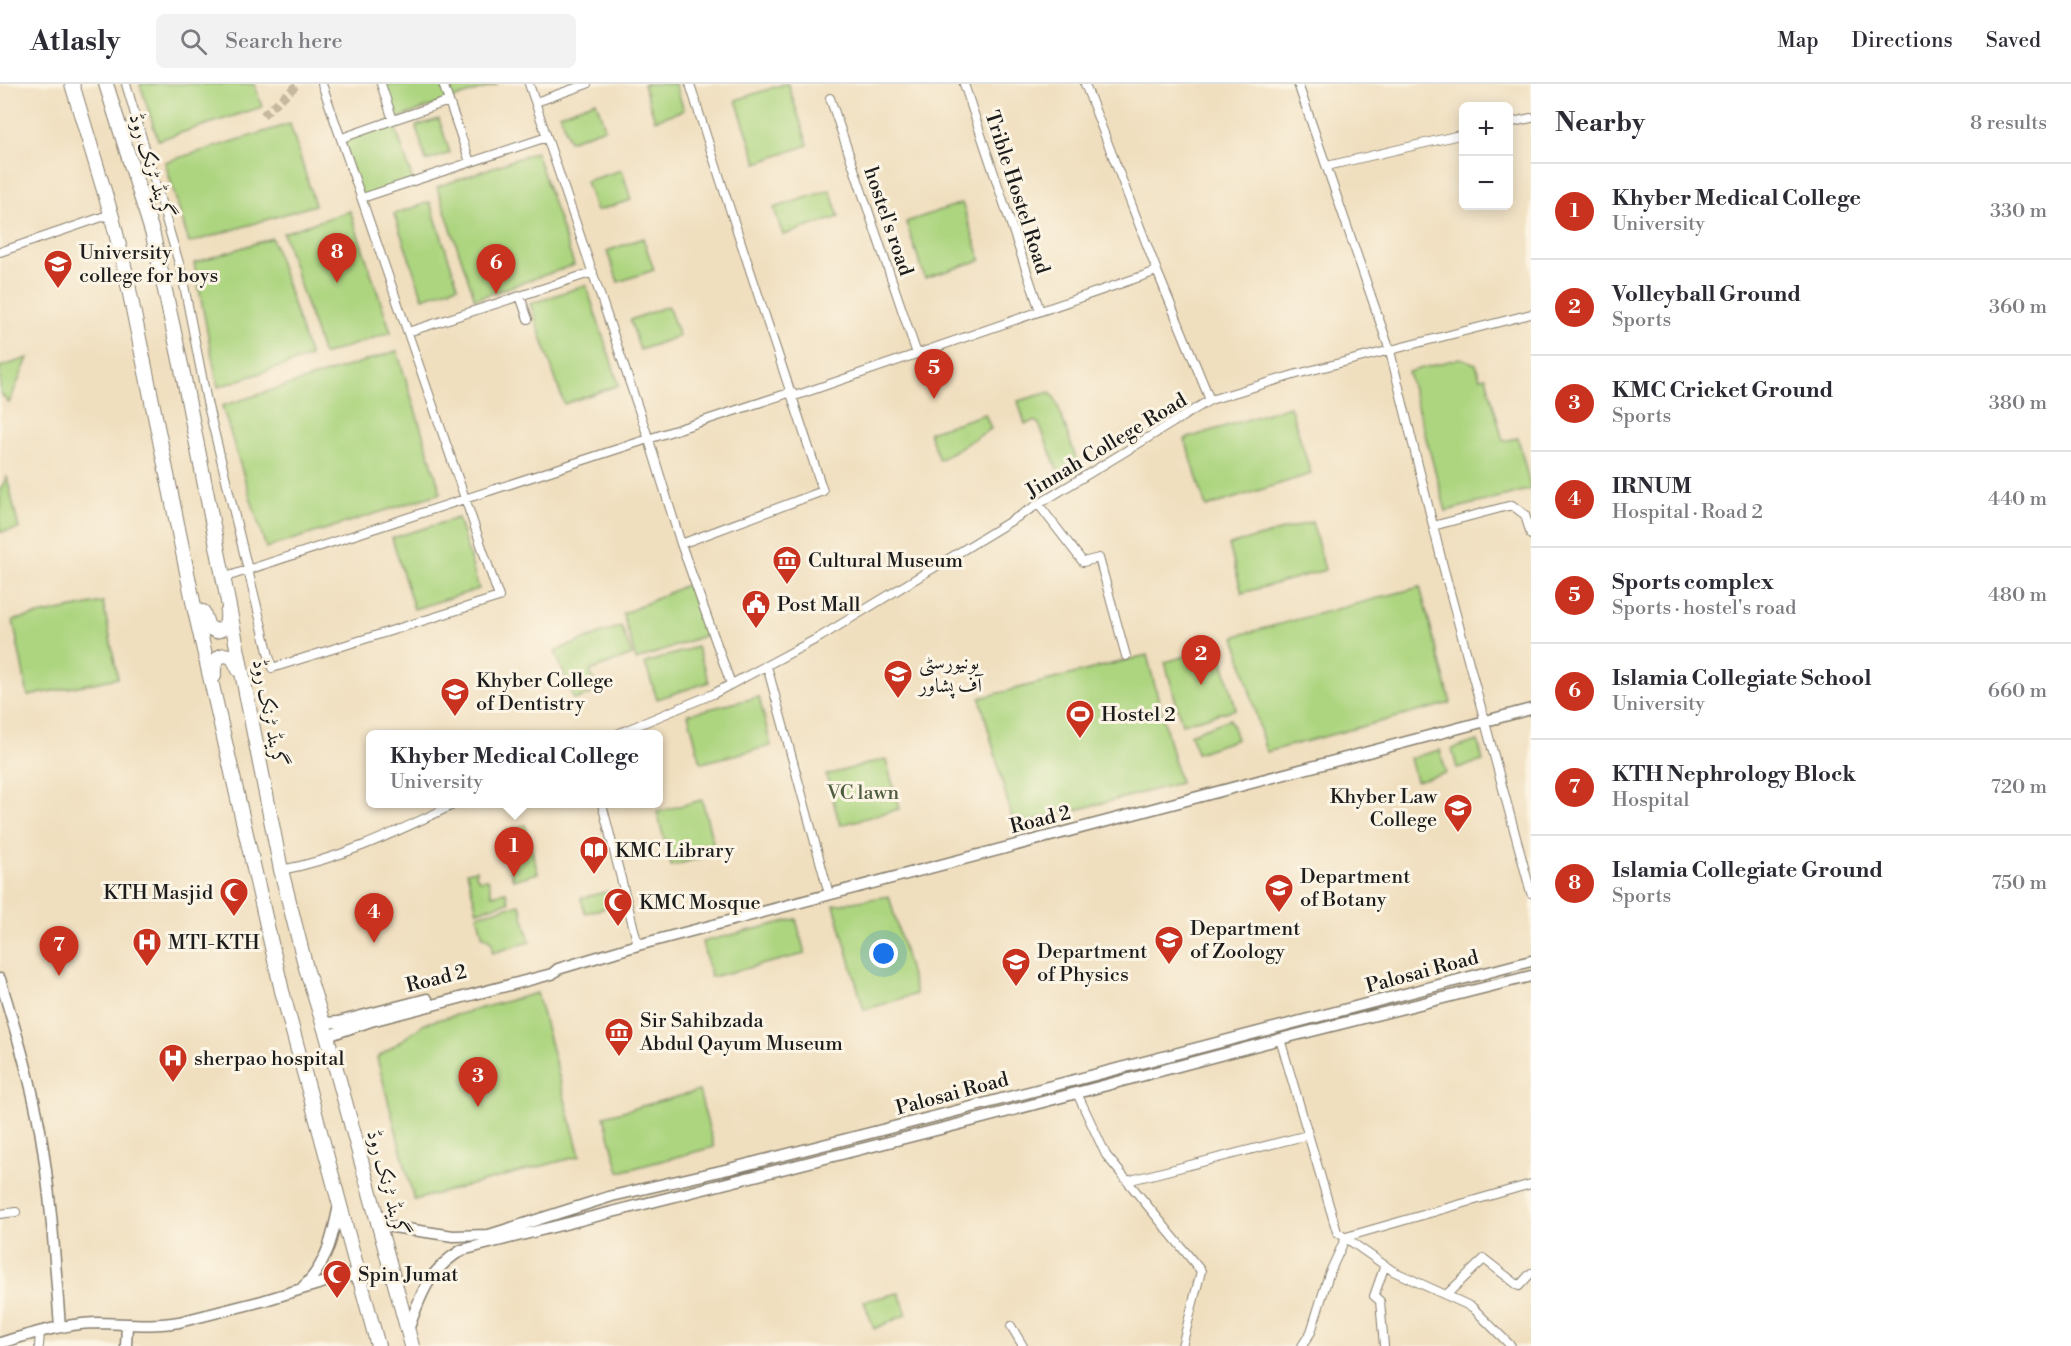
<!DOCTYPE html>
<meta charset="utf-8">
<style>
:root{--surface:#fff;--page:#f2f2f3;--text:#2b2b33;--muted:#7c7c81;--line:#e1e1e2;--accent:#c8321e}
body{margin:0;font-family:"Libre Bodoni",Amiri,serif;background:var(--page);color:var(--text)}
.controls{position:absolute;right:18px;top:18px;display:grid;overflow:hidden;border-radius:9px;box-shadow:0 3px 15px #0003}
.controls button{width:54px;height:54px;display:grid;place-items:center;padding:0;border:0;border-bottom:2px solid var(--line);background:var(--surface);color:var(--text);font:30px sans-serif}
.you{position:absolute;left:884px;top:870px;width:21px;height:21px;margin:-15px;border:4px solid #fff;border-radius:50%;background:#1a73e8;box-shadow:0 0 0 9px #1a73e833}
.badge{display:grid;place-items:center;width:39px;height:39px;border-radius:50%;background:var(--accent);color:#fff;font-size:20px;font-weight:700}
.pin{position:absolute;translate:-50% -50px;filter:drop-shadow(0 2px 3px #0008)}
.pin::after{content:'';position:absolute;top:32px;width:21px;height:18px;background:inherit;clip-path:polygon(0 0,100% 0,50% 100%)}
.popup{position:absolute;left:366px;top:646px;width:297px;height:78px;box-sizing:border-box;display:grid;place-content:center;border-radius:9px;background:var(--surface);filter:drop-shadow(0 2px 4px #0005);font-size:20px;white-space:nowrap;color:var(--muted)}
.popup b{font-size:22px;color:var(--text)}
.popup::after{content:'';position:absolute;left:50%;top:100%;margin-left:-12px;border:12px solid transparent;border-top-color:var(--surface)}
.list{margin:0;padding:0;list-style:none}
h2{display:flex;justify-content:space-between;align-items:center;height:78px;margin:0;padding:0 24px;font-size:26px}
h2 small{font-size:20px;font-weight:400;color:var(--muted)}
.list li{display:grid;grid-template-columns:39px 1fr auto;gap:18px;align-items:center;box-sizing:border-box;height:96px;padding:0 24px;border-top:2px solid var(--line)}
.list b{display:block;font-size:22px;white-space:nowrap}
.list p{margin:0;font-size:20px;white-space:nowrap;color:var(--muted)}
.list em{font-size:20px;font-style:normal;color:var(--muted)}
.icon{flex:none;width:33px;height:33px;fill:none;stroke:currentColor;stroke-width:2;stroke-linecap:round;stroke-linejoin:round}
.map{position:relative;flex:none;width:1531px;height:1262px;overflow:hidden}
header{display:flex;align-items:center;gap:36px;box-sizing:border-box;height:84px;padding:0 30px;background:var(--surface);border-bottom:2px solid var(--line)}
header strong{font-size:28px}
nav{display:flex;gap:33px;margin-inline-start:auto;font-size:21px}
.search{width:420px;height:54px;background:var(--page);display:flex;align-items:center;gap:15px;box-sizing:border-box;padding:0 21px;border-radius:9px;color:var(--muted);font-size:22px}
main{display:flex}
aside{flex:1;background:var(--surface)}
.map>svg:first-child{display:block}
</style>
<header>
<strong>Atlasly</strong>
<div class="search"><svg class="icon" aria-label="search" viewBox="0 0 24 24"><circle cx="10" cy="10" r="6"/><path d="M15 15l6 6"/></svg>Search here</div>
<nav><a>Map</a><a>Directions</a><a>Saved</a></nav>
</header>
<main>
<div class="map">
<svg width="1531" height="1262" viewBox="0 0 1531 1262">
<rect width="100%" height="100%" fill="#fcf5e5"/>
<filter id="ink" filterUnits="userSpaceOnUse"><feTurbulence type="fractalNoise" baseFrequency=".0167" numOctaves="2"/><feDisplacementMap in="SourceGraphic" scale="12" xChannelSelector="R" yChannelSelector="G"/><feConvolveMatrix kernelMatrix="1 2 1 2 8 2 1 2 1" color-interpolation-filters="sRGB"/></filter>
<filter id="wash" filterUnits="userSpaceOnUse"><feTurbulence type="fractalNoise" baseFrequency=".008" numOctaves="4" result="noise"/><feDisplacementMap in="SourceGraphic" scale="24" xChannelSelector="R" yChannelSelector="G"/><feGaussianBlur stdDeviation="1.35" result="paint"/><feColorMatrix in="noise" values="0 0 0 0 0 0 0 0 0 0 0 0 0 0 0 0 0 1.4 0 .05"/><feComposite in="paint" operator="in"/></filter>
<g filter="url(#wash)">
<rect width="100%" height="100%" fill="#f0dfbf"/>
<path fill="#add580" stroke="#64784e" stroke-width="1.5" d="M140 0H254L262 23 158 56Z
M381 0H443L448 16 393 36 413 97 362 114 342 54 393 36Z
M444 0H498L449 16Z
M643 0H675L684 26 655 36Z
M784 0H788L808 61 757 79 736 16Z
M596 17 605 44 569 57 560 30Z
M439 35 450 69 426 77 416 42Z
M290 40 315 121 189 159 165 78Z
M536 68 574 181 475 215 437 103Z
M622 86 631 116 596 127 586 97Z
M830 106 839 133 783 151 774 124Z
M430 118 458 202 423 214 394 130Z
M962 119 981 176 925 194 906 138Z
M350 127 391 248 323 271 283 149Z
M272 154 310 273 218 303 194 179Z
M643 154 654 186 618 198 607 167Z
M586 201 619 301 564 320 530 220Z
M668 222 679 252 640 266 630 236Z
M397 267 441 409 266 464 222 322Z
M28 274 9 319 0 309V283Z
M1460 274 1476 280 1480 294 1486 293 1503 357 1518 354 1531 405 1446 427 1408 288Z
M1050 308 1056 316 1079 383 1060 392 1039 340 1035 337 1025 340 1018 317Z
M1290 322 1311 390 1206 423 1185 355Z
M985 330 991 345 939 376 929 348Z
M7 393 19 445 0 448V406Z
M458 434 479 505 414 525 392 454Z
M1312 438 1325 486 1242 509 1229 461Z
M688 500 706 551 636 576 623 530Z
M1420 503 1451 619 1266 668 1235 552Z
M103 518 118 594 28 612 13 536Z
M621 542 632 571 590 587 598 607 574 616 555 567Z
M697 563 709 598 657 615 645 579Z
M1219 563 1236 625 1182 640 1165 578Z
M1147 571 1180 699 1014 742 980 614Z
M759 613 771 662 701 679 688 630Z
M1230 635 1237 655 1197 669 1190 650Z
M1478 657 1483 677 1457 684 1452 665Z
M1440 666 1446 689 1416 697 1410 674Z
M886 675 899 725 840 741 826 691Z
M702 716 716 770 671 782 657 728Z
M525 741 538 789 513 796 505 764 509 762 505 746Z
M476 786V791L479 796 488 795 492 811 506 808 509 818 477 827 467 788Z
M610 807 613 822 585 829 581 814Z
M889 812 916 910 864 926 834 821Z
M520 820 530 858 492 869C494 861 492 855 483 853L477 831Z
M796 835 805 870 711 893 702 858Z
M537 909 580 1072 414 1116 377 974 426 939Z
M699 1007 714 1063 619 1088 604 1032Z
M899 1209 907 1230 874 1245 864 1217Z"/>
</g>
<g filter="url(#ink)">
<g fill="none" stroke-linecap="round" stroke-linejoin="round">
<path stroke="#c6b89e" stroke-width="8" stroke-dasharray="8 4" stroke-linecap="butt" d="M263 31 298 0"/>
<g stroke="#867e6e" stroke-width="10">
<path id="street" d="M126 0 181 186 207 318 272 584 499 513 322 0
M443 0 470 78
M529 0 649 356 681 460 731 600
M964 0 1040 227
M1085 0 1157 187 1210 316
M1298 0 1390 267 1443 482 1531 809
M830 14 917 270
M536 18 587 0
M393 36 449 17
M1508 39 1531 34
M342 54 393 36 381 0
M1327 82 1464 50
M362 114 547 53
M0 168 111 130
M528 235 520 212 593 188
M408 248 520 212
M792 313 1157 187
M1039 421 1083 478 1099 474 1126 572
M1433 442 1512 421 1525 431 1531 451
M681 460 823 407C779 271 732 136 690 0
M223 494 792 308
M767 582 829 810
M617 650 713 610 820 553 1210 316 1297 290 1531 230
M602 720 638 861
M281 786C342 775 400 746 455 720
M1280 955 1337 1148 1393 1187 1472 1223 1511 1262
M1077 1009 1106 1071 1201 1187 1182 1262
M1127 1097 1308 1051
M0 1130 16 1128
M1446 1211 1484 1175 1519 1202 1531 1189
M1011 1242 1023 1262
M39 1262 40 1248
M1302 1262 1311 1248 1329 1190 1346 1153 1531 1100
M1384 1262 1380 1217 1374 1212 1385 1181"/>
</g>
<g stroke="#867e6e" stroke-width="13">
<path id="secondary" d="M0 895C15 945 31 995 40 1046 51 1111 55 1177 60 1243
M323 939 338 938 427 915
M327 952 371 937 552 890 558 885 638 861 1531 625
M380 1141 453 1152 489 1151 612 1112 729 1085 960 1026 1531 877
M303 1203C327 1181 333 1151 339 1121
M408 1246C420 1212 429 1185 462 1166L956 1041 1288 953 1531 892
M0 1259C31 1250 63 1240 95 1239 123 1239 150 1243 179 1238L262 1217 348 1191 360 1196
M126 1262 127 1241"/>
</g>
<g stroke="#867e6e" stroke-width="16">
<path id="highway" d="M72 0 112 133 125 186 195 527 282 907 378 1262
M106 0 153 151 183 290 281 786 306 884 327 952 412 1262
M203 528 208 543 216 547C226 545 228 538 227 529
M214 592C213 579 219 565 233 574L239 586"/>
</g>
<use href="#street" stroke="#fff" stroke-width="8"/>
<use href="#secondary" stroke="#fff" stroke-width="10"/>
<use href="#highway" stroke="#fff" stroke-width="14"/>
</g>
</g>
<defs>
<g id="university-pin" transform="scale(1.5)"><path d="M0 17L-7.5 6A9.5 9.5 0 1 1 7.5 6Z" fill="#c8321e" stroke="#fcf5e5"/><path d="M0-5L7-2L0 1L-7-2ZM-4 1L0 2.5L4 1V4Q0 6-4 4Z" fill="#fff"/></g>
<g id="museum-pin" transform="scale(1.5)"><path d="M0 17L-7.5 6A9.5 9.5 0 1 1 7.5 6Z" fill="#c8321e" stroke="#fcf5e5"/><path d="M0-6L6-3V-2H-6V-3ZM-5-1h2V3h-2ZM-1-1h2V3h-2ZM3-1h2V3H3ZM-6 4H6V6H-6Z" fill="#fff"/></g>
<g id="civic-pin" transform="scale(1.5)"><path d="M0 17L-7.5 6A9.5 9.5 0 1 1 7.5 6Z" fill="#c8321e" stroke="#fcf5e5"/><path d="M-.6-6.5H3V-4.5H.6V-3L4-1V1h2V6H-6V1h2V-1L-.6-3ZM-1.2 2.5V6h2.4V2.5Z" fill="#fff"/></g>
<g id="stadium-pin" transform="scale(1.5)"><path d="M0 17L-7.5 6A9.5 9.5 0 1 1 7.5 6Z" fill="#c8321e" stroke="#fcf5e5"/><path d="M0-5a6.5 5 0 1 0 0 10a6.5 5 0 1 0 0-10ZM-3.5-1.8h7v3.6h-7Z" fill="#fff"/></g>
<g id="library-pin" transform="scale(1.5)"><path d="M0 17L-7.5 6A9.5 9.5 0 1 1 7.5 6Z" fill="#c8321e" stroke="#fcf5e5"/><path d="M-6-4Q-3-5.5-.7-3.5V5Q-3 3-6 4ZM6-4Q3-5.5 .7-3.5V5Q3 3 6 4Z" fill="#fff"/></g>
<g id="mosque-pin" transform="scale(1.5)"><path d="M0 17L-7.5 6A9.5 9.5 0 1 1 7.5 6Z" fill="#c8321e" stroke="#fcf5e5"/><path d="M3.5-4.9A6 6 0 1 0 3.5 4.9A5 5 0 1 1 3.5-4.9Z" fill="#fff"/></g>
<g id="hospital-pin" transform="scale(1.5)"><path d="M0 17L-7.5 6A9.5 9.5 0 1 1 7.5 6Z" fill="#c8321e" stroke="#fcf5e5"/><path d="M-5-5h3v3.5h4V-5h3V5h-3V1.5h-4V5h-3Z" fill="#fff"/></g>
</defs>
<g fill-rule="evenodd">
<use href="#university-pin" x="58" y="180"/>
<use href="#museum-pin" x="787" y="476"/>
<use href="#civic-pin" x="756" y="520"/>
<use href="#university-pin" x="898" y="590"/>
<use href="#university-pin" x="455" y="608"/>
<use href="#stadium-pin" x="1080" y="630"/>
<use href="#university-pin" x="1458" y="724"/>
<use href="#library-pin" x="594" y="766"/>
<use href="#university-pin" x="1279" y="804"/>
<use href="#mosque-pin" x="234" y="808"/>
<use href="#mosque-pin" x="618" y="818"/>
<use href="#university-pin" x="1169" y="856"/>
<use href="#hospital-pin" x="147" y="858"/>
<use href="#university-pin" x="1016" y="878"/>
<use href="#museum-pin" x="619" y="948"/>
<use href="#hospital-pin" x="173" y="974"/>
<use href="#mosque-pin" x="337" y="1190"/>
</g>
<g text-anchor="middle" stroke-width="6" stroke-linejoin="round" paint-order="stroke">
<g font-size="20" fill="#1c1c1c" stroke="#fcf5e5">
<text transform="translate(152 82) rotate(73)" y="7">گرینڈ ٹرنک روڈ</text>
<text transform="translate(1018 108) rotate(72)" y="7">Trible Hostel Road</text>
<text transform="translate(889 137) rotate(71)" y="7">hostel's road</text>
<text transform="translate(1106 361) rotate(-31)" y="7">Jinnah College Road</text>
<text transform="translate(270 629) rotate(79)" y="7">گرینڈ ٹرنک روڈ</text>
<text transform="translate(1040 735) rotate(-14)" y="7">Road 2</text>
<text transform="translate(1422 887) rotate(-15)" y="7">Palosai Road</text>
<text transform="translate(436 894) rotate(-14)" y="7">Road 2</text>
<text transform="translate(952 1009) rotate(-15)" y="7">Palosai Road</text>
<text transform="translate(388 1099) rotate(75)" y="7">گرینڈ ٹرنک روڈ</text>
</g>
<g font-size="20" fill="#1c1c1c" stroke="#fcf5e5" text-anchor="start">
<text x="79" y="175">University<tspan x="79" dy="23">college for boys</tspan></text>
<text x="808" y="483">Cultural Museum</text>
<text x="777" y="527">Post Mall</text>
<text x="919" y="585">یونیورسٹی<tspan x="919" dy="23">آف پشاور</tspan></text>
<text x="476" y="603">Khyber College<tspan x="476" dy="23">of Dentistry</tspan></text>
<text x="1101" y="637">Hostel 2</text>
<text x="1437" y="719" text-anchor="end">Khyber Law<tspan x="1437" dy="23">College</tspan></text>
<text x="615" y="773">KMC Library</text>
<text x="1300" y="799">Department<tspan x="1300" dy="23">of Botany</tspan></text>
<text x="213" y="815" text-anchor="end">KTH Masjid</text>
<text x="639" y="825">KMC Mosque</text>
<text x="1190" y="851">Department<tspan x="1190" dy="23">of Zoology</tspan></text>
<text x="168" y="865">MTI-KTH</text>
<text x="1037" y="874">Department<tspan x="1037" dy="23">of Physics</tspan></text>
<text x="640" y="943">Sir Sahibzada<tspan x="640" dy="23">Abdul Qayum Museum</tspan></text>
<text x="194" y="981">sherpao hospital</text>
<text x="358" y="1197">Spin Jumat</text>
</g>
<g font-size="20" fill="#4f5d3f" stroke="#fcf5e5">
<text x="863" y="715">VC lawn</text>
</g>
</g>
</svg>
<div class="controls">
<button>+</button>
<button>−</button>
</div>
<div class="you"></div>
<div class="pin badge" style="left:514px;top:793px">1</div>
<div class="popup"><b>Khyber Medical College</b>University</div>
<div class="pin badge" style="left:1201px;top:601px">2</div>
<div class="pin badge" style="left:478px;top:1023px">3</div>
<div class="pin badge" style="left:374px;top:859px">4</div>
<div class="pin badge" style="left:934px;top:315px">5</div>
<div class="pin badge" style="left:496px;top:210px">6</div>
<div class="pin badge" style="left:59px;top:892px">7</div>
<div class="pin badge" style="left:337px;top:199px">8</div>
</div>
<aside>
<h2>Nearby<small>8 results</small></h2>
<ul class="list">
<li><span class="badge">1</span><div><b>Khyber Medical College</b><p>University</p></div><em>330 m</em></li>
<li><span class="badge">2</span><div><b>Volleyball Ground</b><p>Sports</p></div><em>360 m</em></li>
<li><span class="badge">3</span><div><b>KMC Cricket Ground</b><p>Sports</p></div><em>380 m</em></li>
<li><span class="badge">4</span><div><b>IRNUM</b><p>Hospital · Road 2</p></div><em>440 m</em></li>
<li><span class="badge">5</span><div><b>Sports complex</b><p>Sports · hostel's road</p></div><em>480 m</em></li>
<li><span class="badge">6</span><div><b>Islamia Collegiate School</b><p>University</p></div><em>660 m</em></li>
<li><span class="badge">7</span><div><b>KTH Nephrology Block</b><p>Hospital</p></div><em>720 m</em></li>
<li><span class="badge">8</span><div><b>Islamia Collegiate Ground</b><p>Sports</p></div><em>750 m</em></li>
</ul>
</aside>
</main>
